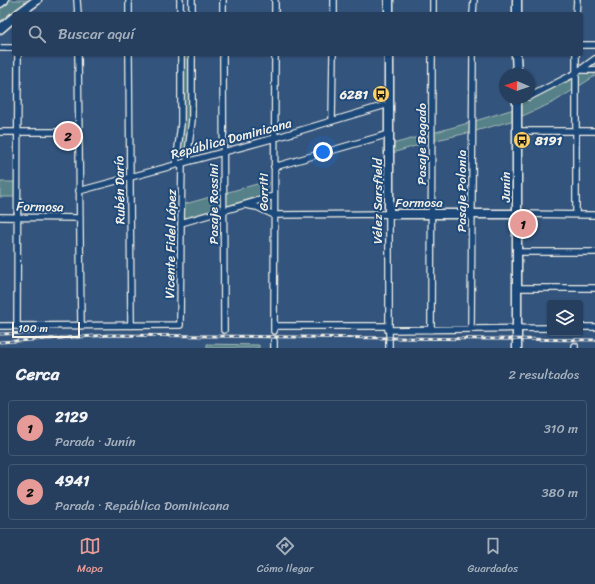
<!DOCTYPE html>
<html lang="es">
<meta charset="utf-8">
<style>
:root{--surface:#263f5e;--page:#324a67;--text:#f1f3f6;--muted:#a4afbc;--line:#425873;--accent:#e69b98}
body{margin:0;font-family:Sriracha,sans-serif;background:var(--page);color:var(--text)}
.controls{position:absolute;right:12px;bottom:12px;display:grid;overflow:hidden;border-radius:4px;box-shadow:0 1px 3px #0004}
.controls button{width:36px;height:36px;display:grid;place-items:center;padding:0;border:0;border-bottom:1px solid var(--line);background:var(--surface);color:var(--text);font:20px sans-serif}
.compass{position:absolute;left:499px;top:68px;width:36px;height:36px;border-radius:50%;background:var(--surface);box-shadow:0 1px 3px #0004;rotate:272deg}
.scale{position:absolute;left:12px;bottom:10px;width:68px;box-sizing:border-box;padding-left:4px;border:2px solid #f4f1e8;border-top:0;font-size:11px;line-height:14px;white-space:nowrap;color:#f4f1e8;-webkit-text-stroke:3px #1f4a7a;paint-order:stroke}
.you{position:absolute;left:323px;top:152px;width:14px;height:14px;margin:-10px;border:3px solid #fff;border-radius:50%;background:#1a73e8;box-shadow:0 0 0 6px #1a73e833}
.badge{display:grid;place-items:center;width:26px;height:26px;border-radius:50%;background:var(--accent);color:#111;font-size:13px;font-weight:700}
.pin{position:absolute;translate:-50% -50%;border:2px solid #fff;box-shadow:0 1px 4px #0006}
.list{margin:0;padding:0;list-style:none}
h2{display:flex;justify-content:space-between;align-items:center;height:52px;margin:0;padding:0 16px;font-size:17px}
h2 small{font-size:13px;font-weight:400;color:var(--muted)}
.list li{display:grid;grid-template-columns:26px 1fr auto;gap:12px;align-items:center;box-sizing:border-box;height:56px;margin:0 8px 8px;padding:0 8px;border:1px solid var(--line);border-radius:4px}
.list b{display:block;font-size:15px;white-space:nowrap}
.list p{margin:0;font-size:13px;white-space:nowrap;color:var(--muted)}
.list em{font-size:13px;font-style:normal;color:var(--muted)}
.icon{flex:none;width:22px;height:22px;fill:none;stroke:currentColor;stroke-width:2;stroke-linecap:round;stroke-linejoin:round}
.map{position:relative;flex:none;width:595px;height:348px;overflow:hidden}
.search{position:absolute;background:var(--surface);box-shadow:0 1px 3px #0004;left:12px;right:12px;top:12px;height:44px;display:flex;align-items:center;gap:10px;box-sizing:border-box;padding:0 14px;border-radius:4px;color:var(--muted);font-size:15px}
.sheet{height:180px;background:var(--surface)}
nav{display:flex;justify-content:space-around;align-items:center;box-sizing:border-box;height:56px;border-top:1px solid var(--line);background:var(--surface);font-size:11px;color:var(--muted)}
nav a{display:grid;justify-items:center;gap:2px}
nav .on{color:var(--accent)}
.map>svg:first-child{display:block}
</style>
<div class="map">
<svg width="595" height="348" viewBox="0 0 595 348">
<rect width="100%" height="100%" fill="#33547d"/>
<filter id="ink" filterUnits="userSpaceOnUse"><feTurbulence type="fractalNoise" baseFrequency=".025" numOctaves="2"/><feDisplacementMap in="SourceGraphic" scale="8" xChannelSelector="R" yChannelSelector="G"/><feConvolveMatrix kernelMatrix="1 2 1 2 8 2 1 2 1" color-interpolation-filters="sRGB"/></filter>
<g filter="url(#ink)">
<path fill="#578188" stroke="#a6b9b8" d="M4 0H37L0 29V3Z
M183 54 190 55C190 74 192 149 181 160H179Z
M595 59V76L554 102 511 121 472 132 432 141 389 154V145L472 122 517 108V103Z
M268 181 267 195 184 218 185 204Z
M0 182H16V197H0Z
M207 344 259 345V348H207Z"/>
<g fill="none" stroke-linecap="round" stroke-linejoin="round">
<g stroke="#f4f1e8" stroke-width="8">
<path id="minor" d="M77 0 78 14
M129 0V14
M223 0V14
M275 0V14
M180 14V0
M192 14V0
M334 14V0
M433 14V0
M473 14 474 0
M576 14 577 0
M581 45H595
M0 48H14
M78 54 81 326
M129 54 131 326
M223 54 224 330
M582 70H595
M529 97 576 73 595 59
M332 121 333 54
M517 131H595
M0 132H79
M187 161 192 120V54
M176 164 181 124V54
M274 167 389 134
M79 191 275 138 389 104
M245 205 257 207 274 215 389 214V348
M517 214 595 215
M576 214V54
M0 217 80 218
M181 223 274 196
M517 252H595
M517 288H595
M0 326 180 325 181 223 182 163
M17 326 18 54
M274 326H388
M580 327H595
M471 329 473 54
M388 330 550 328
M431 330 432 54
M274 331 275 54
M575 346V348
M274 348V341"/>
</g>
<g stroke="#f4f1e8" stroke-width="11">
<path id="secondary" d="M0 3 4 0
M18 14 37 0
M389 14V0
M517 14V0
M0 29 14 17
M389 54V214H517
M516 54 517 74
M517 98V348"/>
</g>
<use href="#minor" stroke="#1f4a7a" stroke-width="5.5"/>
<use href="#secondary" stroke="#1f4a7a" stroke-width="8"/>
<g stroke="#f4f1e8" stroke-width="3">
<path id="rail" d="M0 334 31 333
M0 342 110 335 595 340"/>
</g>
<use href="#rail" stroke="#1f4a7a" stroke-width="1.5" stroke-dasharray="4.5" stroke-linecap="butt"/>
</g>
</g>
<defs>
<g id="bus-disc" transform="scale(0.9)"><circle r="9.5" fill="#ffd166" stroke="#1f4a7a"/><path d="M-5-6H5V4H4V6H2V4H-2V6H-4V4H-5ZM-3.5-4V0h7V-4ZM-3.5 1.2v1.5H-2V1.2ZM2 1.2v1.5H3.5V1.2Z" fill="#111"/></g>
</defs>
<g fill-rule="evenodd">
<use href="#bus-disc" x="381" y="94"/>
<use href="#bus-disc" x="522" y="140"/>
</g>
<g text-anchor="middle" stroke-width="4" stroke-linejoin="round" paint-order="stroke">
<g font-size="13" font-weight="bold" fill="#f4f1e8" stroke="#1f4a7a" text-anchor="end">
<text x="368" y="99">6281</text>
<text x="535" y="145" text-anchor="start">8191</text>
</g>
<g font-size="13" fill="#f4f1e8" stroke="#1f4a7a">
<text transform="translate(231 138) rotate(-15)" y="5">República Dominicana</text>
<text transform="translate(421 144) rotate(-90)" y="5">Pasaje Bogado</text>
<text transform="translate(505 187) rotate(-90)" y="5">Junín</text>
<text transform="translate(119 190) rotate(-91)" y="5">Rubén Darío</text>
<text transform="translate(461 191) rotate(-90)" y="5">Pasaje Polonia</text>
<text transform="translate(263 192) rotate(-90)" y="5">Gorriti</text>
<text transform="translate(377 201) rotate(-90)" y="5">Vélez Sarsfield</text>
<text x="419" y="207">Formosa</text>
<text transform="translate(213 204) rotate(-90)" y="5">Pasaje Rossini</text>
<text transform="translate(40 206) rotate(1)" y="5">Formosa</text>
<text transform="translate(170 244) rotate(-89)" y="5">Vicente Fidel López</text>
</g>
</g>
</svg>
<div class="controls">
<button><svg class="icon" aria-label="layers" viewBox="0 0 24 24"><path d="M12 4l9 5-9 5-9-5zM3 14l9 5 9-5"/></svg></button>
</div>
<svg class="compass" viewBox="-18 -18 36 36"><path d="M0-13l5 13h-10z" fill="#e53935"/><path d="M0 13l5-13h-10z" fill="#a4afbc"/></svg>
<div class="scale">100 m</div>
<div class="you"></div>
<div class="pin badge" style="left:523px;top:224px">1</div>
<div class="pin badge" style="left:68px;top:136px">2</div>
<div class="search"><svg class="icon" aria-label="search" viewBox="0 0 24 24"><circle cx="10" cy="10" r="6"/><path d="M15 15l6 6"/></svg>Buscar aquí</div>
</div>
<section class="sheet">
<h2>Cerca<small>2 resultados</small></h2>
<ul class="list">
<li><span class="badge">1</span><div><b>2129</b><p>Parada · Junín</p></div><em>310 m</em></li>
<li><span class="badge">2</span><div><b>4941</b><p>Parada · República Dominicana</p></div><em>380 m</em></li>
</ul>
</section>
<nav>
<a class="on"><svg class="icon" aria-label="map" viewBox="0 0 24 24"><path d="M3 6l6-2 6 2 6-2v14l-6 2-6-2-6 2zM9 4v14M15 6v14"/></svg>Mapa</a>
<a><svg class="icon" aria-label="directions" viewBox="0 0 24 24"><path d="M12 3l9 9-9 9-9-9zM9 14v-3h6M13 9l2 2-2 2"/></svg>Cómo llegar</a>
<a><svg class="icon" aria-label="saved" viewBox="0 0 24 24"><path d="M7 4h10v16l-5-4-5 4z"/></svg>Guardados</a>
</nav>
